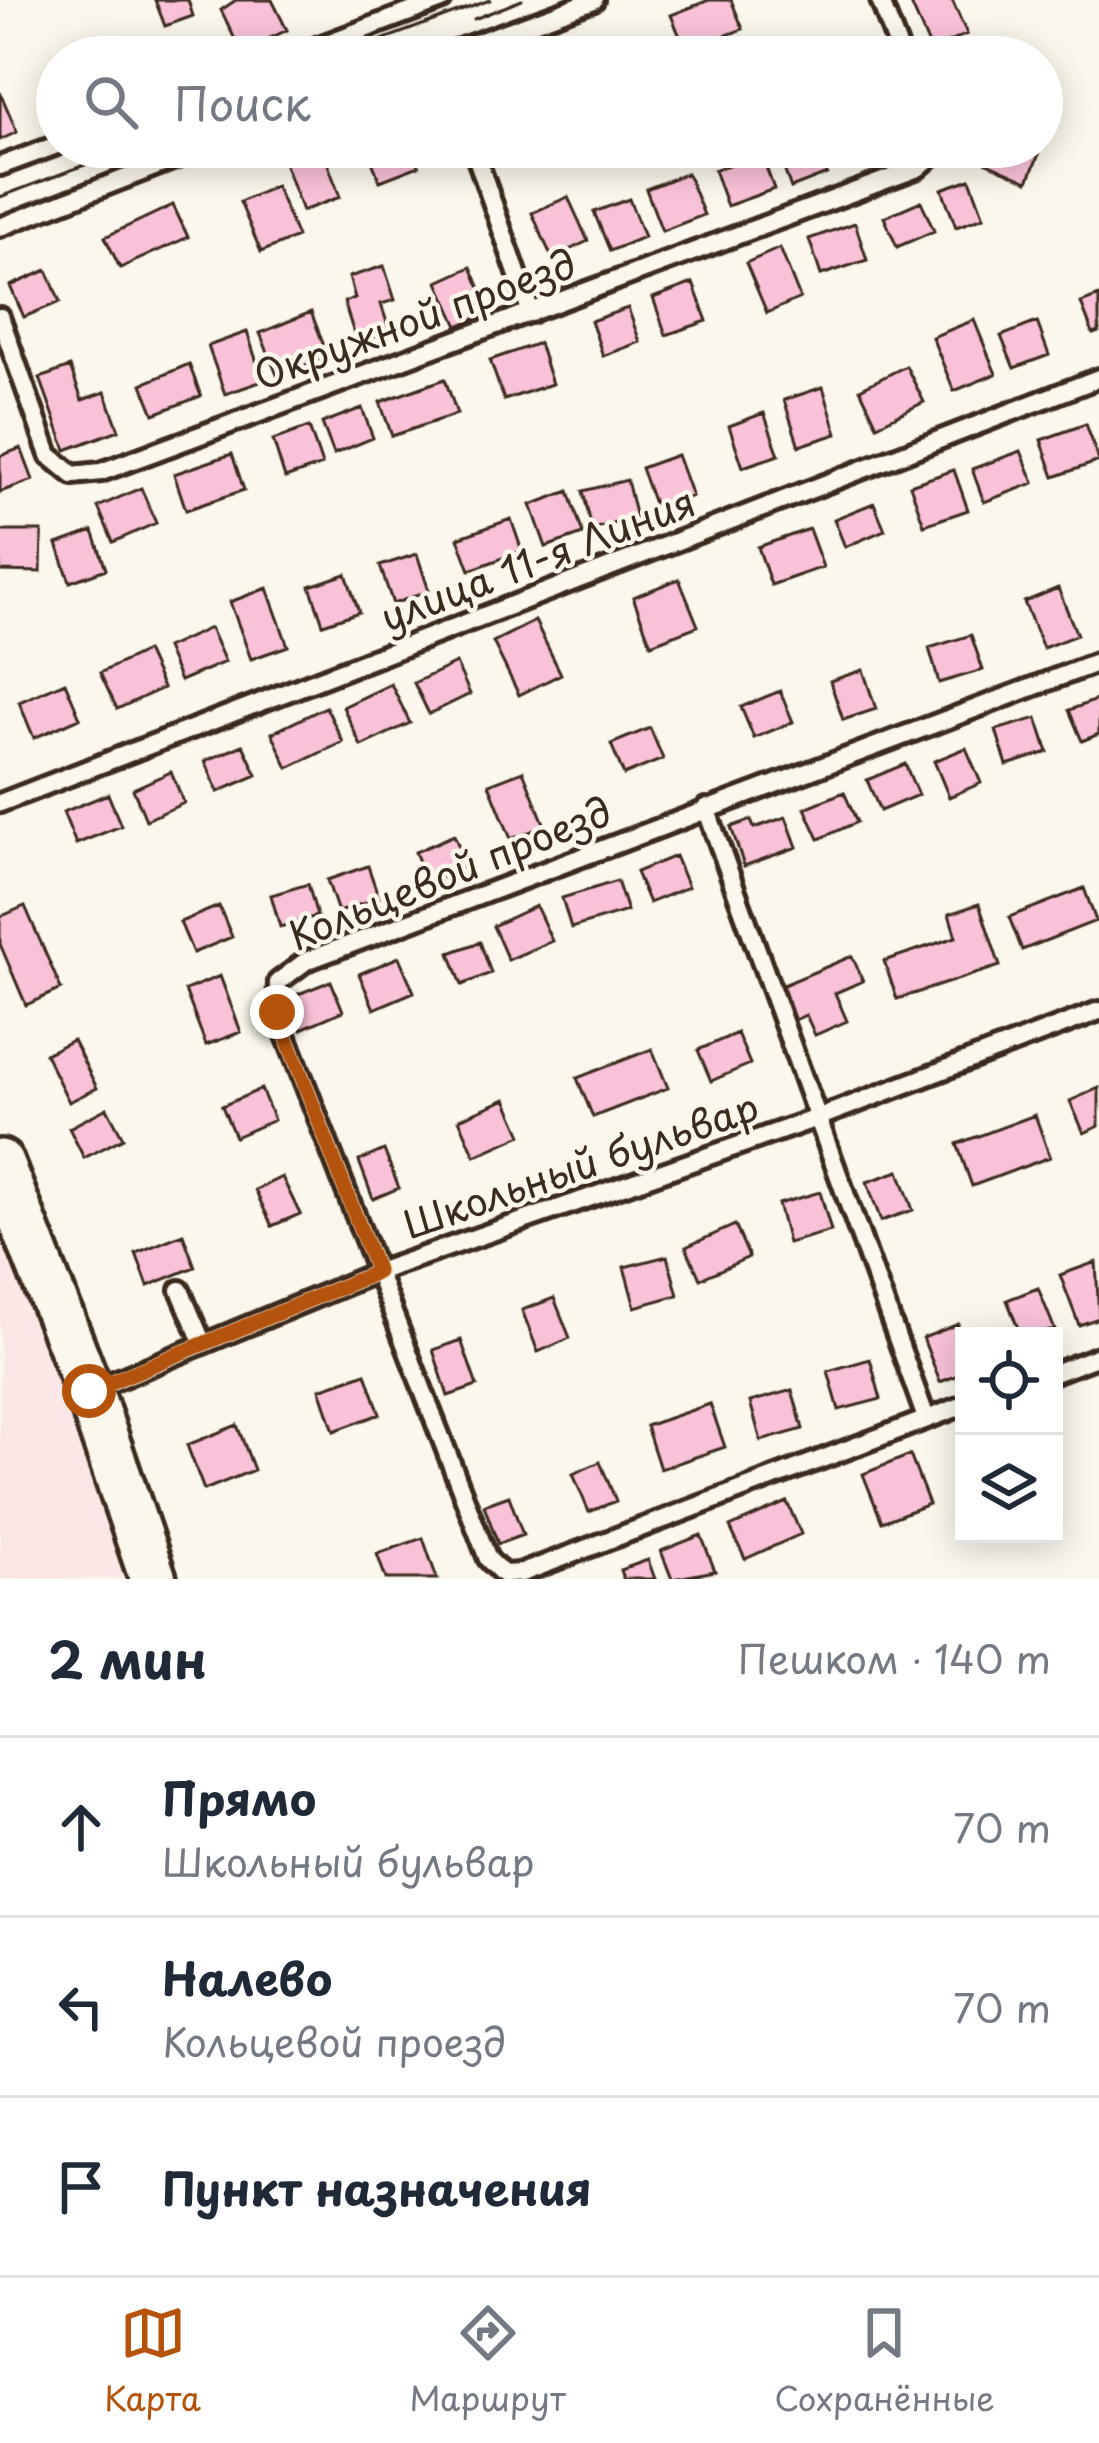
<!DOCTYPE html>
<html lang="ru">
<meta charset="utf-8">
<style>
:root{--surface:#fff;--page:#f2f2f3;--text:#1f2937;--muted:#747a83;--line:#e0e1e3;--accent:#b45309}
body{margin:0;font-family:"Playpen Sans",sans-serif;background:var(--page);color:var(--text)}
.controls{position:absolute;right:36px;bottom:36px;display:grid;overflow:hidden;border-radius:0px;box-shadow:0 6px 30px #0003}
.controls button{width:108px;height:108px;display:grid;place-items:center;padding:0;border:0;border-bottom:3px solid var(--line);background:var(--surface);color:var(--text);font:60px sans-serif}
.stop{position:absolute;width:36px;height:36px;margin:-27px;border:9px solid #b45309;border-radius:50%;background:#fff}
.stop.end{background:#b45309;border-color:#fff;box-shadow:0 3px 12px #0008}
.list{margin:0;padding:0;list-style:none}
h2{display:flex;justify-content:space-between;align-items:center;height:156px;margin:0;padding:0 48px;font-size:51px}
h2 small{font-size:39px;font-weight:400;color:var(--muted)}
.list li{display:grid;grid-template-columns:78px 1fr auto;gap:36px;align-items:center;box-sizing:border-box;height:180px;padding:0 48px;border-top:3px solid var(--line)}
.list b{display:block;font-size:45px;white-space:nowrap}
.list p{margin:0;font-size:39px;white-space:nowrap;color:var(--muted)}
.list em{font-size:39px;font-style:normal;color:var(--muted)}
.icon{flex:none;width:66px;height:66px;fill:none;stroke:currentColor;stroke-width:2;stroke-linecap:round;stroke-linejoin:round}
.map{position:relative;flex:none;width:1099px;height:1579px;overflow:hidden}
.search{position:absolute;background:var(--surface);box-shadow:0 6px 30px #0003;left:36px;right:36px;top:36px;height:132px;display:flex;align-items:center;gap:30px;box-sizing:border-box;padding:0 42px;border-radius:66px;color:var(--muted);font-size:45px}
.sheet{height:696px;background:var(--surface)}
nav{display:flex;justify-content:space-around;align-items:center;box-sizing:border-box;height:168px;border-top:3px solid var(--line);background:var(--surface);font-size:33px;color:var(--muted)}
nav a{display:grid;justify-items:center;gap:6px}
nav .on{color:var(--accent)}
.map>svg:first-child{display:block}
</style>
<div class="map">
<svg width="1099" height="1579" viewBox="0 0 1099 1579">
<rect width="100%" height="100%" fill="#fbf7ec"/>
<filter id="ink" filterUnits="userSpaceOnUse"><feTurbulence type="fractalNoise" baseFrequency=".00833" numOctaves="2"/><feDisplacementMap in="SourceGraphic" scale="24" xChannelSelector="R" yChannelSelector="G"/><feConvolveMatrix kernelMatrix="1 2 1 2 8 2 1 2 1" color-interpolation-filters="sRGB"/></filter>
<g filter="url(#ink)">
<path fill="#fbe7e6" d="M0 1228 128 1579H0Z"/>
<path fill="#fac2d9" stroke="#3b2a1e" stroke-width="3" d="M155 0H188L193 16 165 26Z
M236 0H272L287 30 241 52 221 10Z
M709 0H731L743 29 686 51 671 15Z
M919 0H952L967 34 931 50 911 4Z
M609 34 618 57H549Z
M143 39 150 57H102Z
M0 92 17 132 0 140Z
M366 147H411L419 166 380 181Z
M776 147H816L827 174 791 188Z
M994 147H1022L1039 154 1028 181 987 163Z
M322 148 340 197 302 211 284 162Z
M761 153 774 189 727 206 714 170Z
M687 173 704 215 662 231 646 189Z
M970 179 984 217 956 227 942 189Z
M276 186 297 237 261 252 240 202Z
M568 197 588 241 552 258 532 213Z
M629 199 644 237 610 251 594 212Z
M921 201 934 231 897 247 884 217Z
M173 205 188 237 120 268 105 237Z
M855 223 867 260 821 275 809 239Z
M780 248 800 298 767 313 746 263Z
M384 266 395 300 381 304 390 332 357 343 344 302 355 298 349 277Z
M471 267 490 312 458 326 438 282Z
M47 270 60 302 24 317 10 286Z
M693 283 707 321 666 335 653 298Z
M1099 296V332L1093 334 1081 303Z
M628 308 640 342 603 356 591 321Z
M311 312 328 356 278 377 260 333Z
M974 320 996 374 954 391 932 337Z
M1037 322 1049 355 1014 368 1001 336Z
M247 332 263 381 225 394 208 346Z
M539 343 552 384 504 400 490 360Z
M189 364 201 396 154 414 142 384Z
M906 366 924 402 877 425 860 389Z
M70 367 82 400 105 392 119 430 66 450 40 378Z
M445 379 457 414 392 436 380 402Z
M823 387 837 434 799 446 784 400Z
M362 408 373 438 334 454 322 423Z
M764 413 779 455 743 467 729 426Z
M1086 424 1099 461 1054 477 1041 440Z
M309 427 322 465 285 478 273 440Z
M21 448 33 480 0 492V456Z
M1021 451 1034 483 984 502 972 469Z
M232 454 244 490 186 510 174 474Z
M677 455 692 496 656 509 641 468Z
M954 470 968 510 924 525 910 485Z
M627 480 636 518 592 529 583 491Z
M141 488 156 523 113 542 98 507Z
M569 491 583 534 546 547 531 505Z
M874 503 885 530 845 547 834 519Z
M511 519 522 551 470 570 458 538Z
M809 529 823 567 771 585 758 547Z
M0 531H42L41 572 0 571Z
M93 531 106 569 70 582 57 544Z
M417 554 429 591 393 604 380 566Z
M346 574 359 612 323 624 310 586Z
M679 579 698 626 651 644 633 597Z
M267 588 288 646 251 659 230 602Z
M1058 588 1077 635 1043 648 1024 602Z
M535 621 561 674 519 695 493 642Z
M210 628 225 662 180 681 166 648Z
M971 635 983 670 939 683 929 648Z
M146 651 163 688 117 709 100 673Z
M456 663 470 694 429 714 414 683Z
M863 670 876 709 843 720 830 681Z
M65 682 80 718 34 738 19 702Z
M391 684 410 723 361 746 343 707Z
M780 691 793 722 754 738 741 707Z
M1099 699V734L1082 741 1069 710Z
M326 707 343 742 288 768 272 733Z
M1037 718 1048 752 1007 765 996 730Z
M650 728 663 759 624 775 611 744Z
M243 745 257 775 218 792 205 761Z
M966 748 981 783 949 797 934 761Z
M905 764 918 795 880 811 867 780Z
M523 771 545 826 511 839 489 784Z
M171 772 184 803 146 820 133 789Z
M844 792 857 822 819 839 805 808Z
M108 794 121 826 76 844 63 812Z
M786 817 797 847 744 866 731 827 751 820 754 828Z
M454 835 467 866 428 883 415 852Z
M675 856 688 887 649 903 636 872Z
M368 866 379 898 338 912 327 880Z
M617 881 627 911 571 928 562 898Z
M308 884 317 916 280 927 271 895Z
M1084 888 1096 921 1022 950 1009 917Z
M979 904 1000 966 897 999 884 961 956 937 949 914Z
M25 906 61 989 26 1005 0 944V917Z
M219 906 232 937 193 953 180 922Z
M536 906 552 941 508 960 493 926Z
M480 942 491 973 462 985 450 953Z
M852 956 863 981 835 993 847 1021 815 1035 806 1015 790 1022 776 988Z
M399 957 414 992 374 1009 359 974Z
M220 976 241 1032 206 1045 185 990Z
M331 981 343 1011 301 1029 288 998Z
M737 1033 750 1064 711 1081 698 1050Z
M73 1040 97 1088 69 1102 45 1054Z
M652 1049 668 1088 593 1117 577 1078Z
M1099 1088V1126L1084 1133 1070 1101Z
M261 1089 274 1120 235 1137 222 1106Z
M506 1099 522 1135 475 1156 459 1119Z
M107 1108 123 1138 84 1158 69 1128Z
M1035 1115 1050 1157 972 1186 957 1144Z
M384 1150 399 1188 373 1199 359 1161Z
M899 1171 913 1210 881 1221 867 1182Z
M282 1177 300 1214 272 1226 255 1190Z
M820 1192 831 1231 788 1243 778 1204Z
M735 1225 749 1257 700 1279 686 1247Z
M183 1234 195 1267 148 1286 136 1253Z
M667 1256 678 1295 635 1307 624 1267Z
M1096 1262 1099 1318 1079 1325 1060 1275Z
M1038 1288 1055 1330 1021 1336 1007 1300Z
M554 1298 570 1338 538 1352 522 1310Z
M958 1324 964 1373 940 1382 923 1338Z
M461 1340 477 1386 448 1396 433 1350Z
M870 1359 881 1399 839 1410 828 1371Z
M366 1373 380 1414 334 1431 320 1389Z
M792 1390 803 1429 761 1441 750 1402Z
M710 1404 725 1447 660 1469 646 1426Z
M237 1425 254 1470 204 1490 187 1445Z
M910 1455 929 1504 882 1522 863 1474Z
M600 1462 616 1501 589 1512 573 1474Z
M509 1496 523 1535 498 1544 484 1505Z
M787 1502 801 1534 745 1559 730 1527Z
M701 1535 715 1571 672 1579 661 1551Z
M423 1538 437 1579H386L377 1554Z
M648 1560 655 1579H623L620 1570Z"/>
<g fill="none" stroke-linecap="round" stroke-linejoin="round">
<g stroke="#3b2a1e" stroke-width="26">
<path id="lane" d="M880 0 902 57
M290 57 442 0
M437 57 594 0
M473 147 531 313
M0 166 57 145
M0 227 206 147
M0 317 49 455 73 475 101 472 918 168 934 154 933 147
M0 803 1099 378
M706 808 926 1418
M180 1290 203 1344
M1054 1373 1099 1356
M90 1391 377 1272 817 1118 1099 1011
M964 1405 522 1573 503 1574 488 1559 277 1012 278 982 306 961 1099 662"/>
</g>
<g stroke="#3b2a1e" stroke-width="54">
<path id="secondary" d="M0 1163 89 1391 153 1579"/>
</g>
<use href="#lane" stroke="#fbf7ec" stroke-width="16"/>
<use href="#secondary" stroke="#fbf7ec" stroke-width="45"/>
<path stroke="#3b2a1e" stroke-width="3" d="M474 19 522 0
M336 57 490 0
M0 197 132 147"/>
</g>
</g>
<g fill="none" stroke-linecap="round" stroke-linejoin="round" filter="url(#ink)">
<path stroke="#b45309" stroke-width="15" d="M89 1391 377 1272 277 1012"/>
</g>
<g text-anchor="middle" stroke-width="9" stroke-linejoin="round" paint-order="stroke">
<g font-size="39" fill="#3b2a1e" stroke="#fbf7ec">
<text transform="translate(415 320) rotate(-20)" y="14">Окружной проезд</text>
<text transform="translate(538 560) rotate(-21)" y="14">улица 11-я Линия</text>
<text transform="translate(450 874) rotate(-22)" y="14">Кольцевой проезд</text>
<text transform="translate(581 1166) rotate(-19)" y="14">Школьный бульвар</text>
</g>
</g>
</svg>
<div class="controls">
<button><svg class="icon" aria-label="locate" viewBox="0 0 24 24"><circle cx="12" cy="12" r="6"/><path d="M12 2v4M12 18v4M2 12h4M18 12h4"/></svg></button>
<button><svg class="icon" aria-label="layers" viewBox="0 0 24 24"><path d="M12 4l9 5-9 5-9-5zM3 14l9 5 9-5"/></svg></button>
</div>
<div class="stop" style="left:89px;top:1391px"></div>
<div class="stop end" style="left:277px;top:1012px"></div>
<div class="search"><svg class="icon" aria-label="search" viewBox="0 0 24 24"><circle cx="10" cy="10" r="6"/><path d="M15 15l6 6"/></svg>Поиск</div>
</div>
<section class="sheet">
<h2>2 мин<small>Пешком · 140 m</small></h2>
<ul class="list">
<li><svg class="icon" aria-label="ahead" viewBox="0 0 24 24"><path d="M12 20V5M6 11l6-6 6 6"/></svg><div><b>Прямо</b><p>Школьный бульвар</p></div><em>70 m</em></li>
<li><svg class="icon" aria-label="left" viewBox="0 0 24 24"><path d="M17 20v-9H6M10 6l-5 5 5 5"/></svg><div><b>Налево</b><p>Кольцевой проезд</p></div><em>70 m</em></li>
<li><svg class="icon" aria-label="arrive" viewBox="0 0 24 24"><path d="M6 21V4h12l-3 4 3 4H6"/></svg><div><b>Пункт назначения</b></div></li>
</ul>
</section>
<nav>
<a class="on"><svg class="icon" aria-label="map" viewBox="0 0 24 24"><path d="M3 6l6-2 6 2 6-2v14l-6 2-6-2-6 2zM9 4v14M15 6v14"/></svg>Карта</a>
<a><svg class="icon" aria-label="directions" viewBox="0 0 24 24"><path d="M12 3l9 9-9 9-9-9zM9 14v-3h6M13 9l2 2-2 2"/></svg>Маршрут</a>
<a><svg class="icon" aria-label="saved" viewBox="0 0 24 24"><path d="M7 4h10v16l-5-4-5 4z"/></svg>Сохранённые</a>
</nav>
